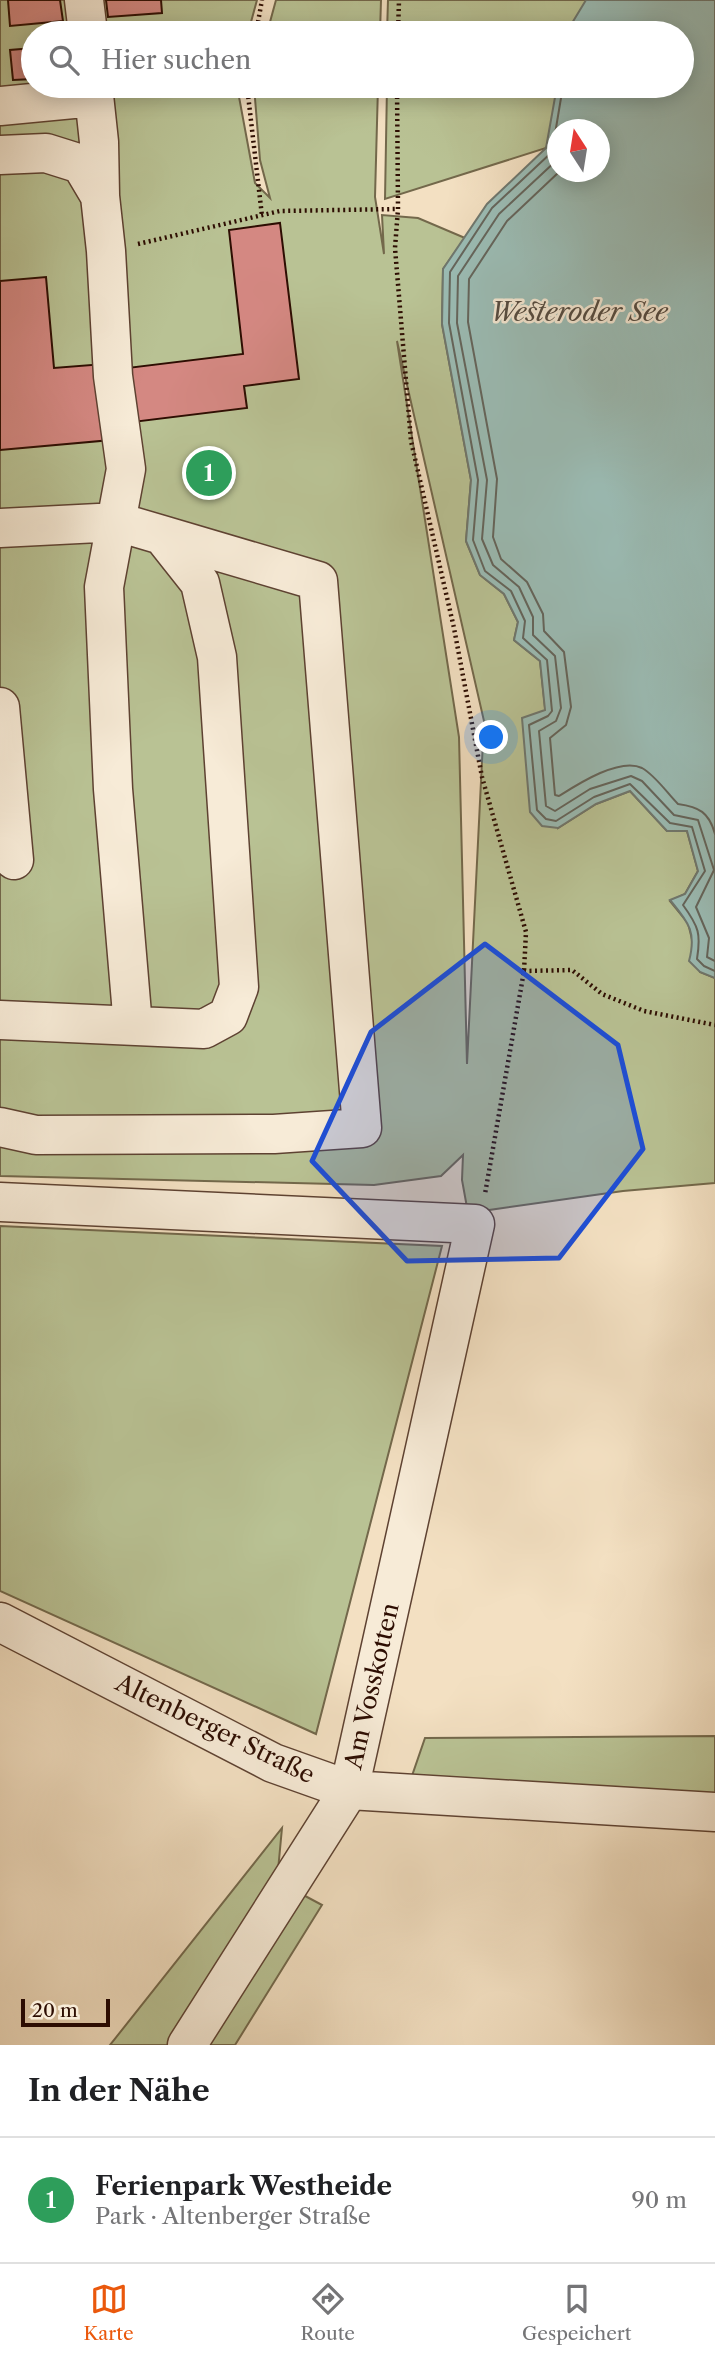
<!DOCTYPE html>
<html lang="de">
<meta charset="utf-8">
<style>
:root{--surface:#fff;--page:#f6f6f6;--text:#202124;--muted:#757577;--line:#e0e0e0;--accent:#ea580c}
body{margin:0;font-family:"Libre Caslon Text",serif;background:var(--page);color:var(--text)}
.compass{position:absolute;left:547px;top:119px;width:63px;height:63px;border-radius:50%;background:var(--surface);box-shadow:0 4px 18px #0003;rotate:348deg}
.scale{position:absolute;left:21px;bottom:18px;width:89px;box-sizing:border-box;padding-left:7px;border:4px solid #2d0d02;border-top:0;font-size:19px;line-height:24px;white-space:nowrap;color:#2d0d02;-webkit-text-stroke:5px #f7ebd7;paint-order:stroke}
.you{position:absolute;left:492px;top:738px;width:24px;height:24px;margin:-18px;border:5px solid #fff;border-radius:50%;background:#1a73e8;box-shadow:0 0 0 10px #1a73e833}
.badge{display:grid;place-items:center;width:46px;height:46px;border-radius:50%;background:var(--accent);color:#fff;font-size:23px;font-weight:700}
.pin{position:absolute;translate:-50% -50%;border:4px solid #fff;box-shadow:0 2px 7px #0006}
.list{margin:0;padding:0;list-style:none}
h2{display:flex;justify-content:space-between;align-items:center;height:91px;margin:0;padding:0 28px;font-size:30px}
h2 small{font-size:23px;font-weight:400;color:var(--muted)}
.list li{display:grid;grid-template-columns:46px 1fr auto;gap:21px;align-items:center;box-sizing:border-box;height:126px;padding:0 28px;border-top:2px solid var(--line)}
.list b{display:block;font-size:26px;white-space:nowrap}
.list p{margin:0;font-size:23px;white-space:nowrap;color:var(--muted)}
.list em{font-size:23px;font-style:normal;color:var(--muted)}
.icon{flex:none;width:38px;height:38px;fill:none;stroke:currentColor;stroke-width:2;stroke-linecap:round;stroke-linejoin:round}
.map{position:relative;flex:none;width:715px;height:2045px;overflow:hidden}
.search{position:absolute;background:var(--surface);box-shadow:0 4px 18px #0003;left:21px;right:21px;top:21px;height:77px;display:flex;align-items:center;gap:18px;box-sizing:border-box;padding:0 24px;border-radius:38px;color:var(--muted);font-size:26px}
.sheet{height:217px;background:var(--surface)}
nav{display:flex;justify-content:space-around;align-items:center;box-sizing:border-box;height:98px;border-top:2px solid var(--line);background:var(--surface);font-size:19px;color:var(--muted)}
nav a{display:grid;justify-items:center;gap:4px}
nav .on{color:var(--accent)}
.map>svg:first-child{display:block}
</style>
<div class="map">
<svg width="715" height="2045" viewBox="0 0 715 2045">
<rect width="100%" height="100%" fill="#f3e0c2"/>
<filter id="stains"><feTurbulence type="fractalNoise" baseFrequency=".00286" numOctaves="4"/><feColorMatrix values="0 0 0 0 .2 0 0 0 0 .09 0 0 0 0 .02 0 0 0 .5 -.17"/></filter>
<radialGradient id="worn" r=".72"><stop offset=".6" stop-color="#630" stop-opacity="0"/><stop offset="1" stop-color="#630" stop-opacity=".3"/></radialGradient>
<path fill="#b9c294" stroke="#73684b" stroke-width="2" fill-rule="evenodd" d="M0 0H257L248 33H33V86H237L255 183 270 198 260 160 254 86H378L375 197 384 254 382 215 418 218 465 238 443 269 442 324 471 480 466 541 480 575 504 594 518 622 514 640 540 661 558 828 596 804 630 791 667 831H687L698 871 685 894 670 901 688 923 700 972 715 978V1183L623 1191 468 1213 462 1180 463 1155 441 1176 374 1185 0 1176ZM397 341 484 721 467 1064 459 737Z
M276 0H381L380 33H267Z
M388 0H619L600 33H387Z
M387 86H578L546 148 385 199Z
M0 1226 442 1246 316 1734 0 1591Z
M715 1736V1812L404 1799 425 1738Z
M282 1828 277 1881 322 1905 235 2045H110Z"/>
<path fill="#9bbdb6" stroke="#6f776e" stroke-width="2" fill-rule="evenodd" d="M586 0H715V978L700 972 689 961C697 931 688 922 670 900L685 894 698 871 687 831H667L630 791 596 804 558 828 542 826 530 812 522 718 545 710 540 661 514 640 518 622 504 594 480 575 466 541 471 480 442 324 443 269 487 204 546 148 557 86H682V33H566ZM558 130H600V172H558Z"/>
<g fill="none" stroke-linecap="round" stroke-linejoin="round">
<path stroke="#64655c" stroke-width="2" d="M563 86 552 152 492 208 450 272 449 323 478 480 473 540 485 571 511 591 525 621 523 638 547 660 552 711 548 716 529 725 537 810 546 819 556 821 594 797 630 784 670 823 692 827 705 871 683 905C699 927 701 934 697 959L704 966 715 971
M558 159 499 214 458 276 457 323 487 480 482 539 493 565 519 587 533 617V635L555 656 561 708 556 721 539 731 546 806 555 811 590 789 631 776 642 781 674 815 698 820 714 870 696 907 709 938 707 957 715 961
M559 172 507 221 469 279 468 322 497 479 493 537 501 559 527 582 543 614 544 631 564 652 571 707 566 725 550 738 555 795 559 796C578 784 620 757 642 768 656 776 667 793 678 804 699 807 709 812 715 834"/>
</g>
<path fill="#d48882" stroke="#2d0d02" stroke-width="2" d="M8 0H60L63 21 10 26Z
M106 0H161L162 13 108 17Z
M33 48V79L13 80 10 50Z
M280 223 299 379 244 386 247 408 133 422 127 368 243 354 229 230Z
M46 277 54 368 104 364 111 440 0 450V281Z"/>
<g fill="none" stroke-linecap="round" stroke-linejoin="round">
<g stroke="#5e4232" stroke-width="41">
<path id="minor" d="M84 0 88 33
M93 86 99 142 100 195
M0 106 94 97
M0 155 46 153 81 164 100 196 106 251 113 376 126 469 104 587 113 789 133 1026
M0 528 118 522 162 535 200 583 217 657 239 987 228 1016 204 1029 0 1020
M0 707 14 860
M0 1127 36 1135 274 1134 362 1128 318 581 162 535
M0 1202 475 1224 349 1790 715 1812
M0 1622 273 1763 349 1790 187 2045"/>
</g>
<path stroke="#2d0d02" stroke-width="4.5" stroke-dasharray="2 3.5" stroke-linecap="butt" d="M256 33 262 0
M398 33 399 0
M247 86 262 216
M397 86 398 209 395 248 411 441 454 628 482 777 526 932 524 971 485 1194
M138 244 280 211 398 209
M524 971 572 970 602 994 644 1011 715 1025"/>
<use href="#minor" stroke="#f7ebd7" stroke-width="38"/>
</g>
<path fill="#1d4ed8" fill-opacity="0.2" stroke="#1d4ed8" stroke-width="5" stroke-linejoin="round" d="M485 944 618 1045 643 1149 559 1258 407 1261 312 1161 371 1032Z"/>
<g text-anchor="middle" stroke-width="5" stroke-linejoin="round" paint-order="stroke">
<g font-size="24" fill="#2d0d02" stroke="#f7ebd7">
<text transform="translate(372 1686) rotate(-77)" y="8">Am Vosskotten</text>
<text transform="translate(215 1729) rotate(26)" y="8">Altenberger Straße</text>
</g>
<g font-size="26" font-style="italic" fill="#544b41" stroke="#f7ebd7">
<text x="579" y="321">Westeroder See</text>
</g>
</g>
<rect width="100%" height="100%" filter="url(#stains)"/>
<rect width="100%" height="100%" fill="url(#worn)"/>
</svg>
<svg class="compass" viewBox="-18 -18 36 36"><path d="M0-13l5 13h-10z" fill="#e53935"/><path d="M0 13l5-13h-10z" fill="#757577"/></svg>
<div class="scale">20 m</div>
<div class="you"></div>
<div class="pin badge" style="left:209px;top:473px;background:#2e9e5b">1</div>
<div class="search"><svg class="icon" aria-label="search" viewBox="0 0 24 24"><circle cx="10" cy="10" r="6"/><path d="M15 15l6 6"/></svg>Hier suchen</div>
</div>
<section class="sheet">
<h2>In der Nähe<small></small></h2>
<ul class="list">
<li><span class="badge" style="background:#2e9e5b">1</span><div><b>Ferienpark Westheide</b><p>Park · Altenberger Straße</p></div><em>90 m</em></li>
</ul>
</section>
<nav>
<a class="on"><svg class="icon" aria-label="map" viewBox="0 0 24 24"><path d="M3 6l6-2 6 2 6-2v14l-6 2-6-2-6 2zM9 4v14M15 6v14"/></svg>Karte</a>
<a><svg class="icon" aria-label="directions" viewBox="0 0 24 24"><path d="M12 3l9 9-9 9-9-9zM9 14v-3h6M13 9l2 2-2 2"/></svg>Route</a>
<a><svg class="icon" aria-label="saved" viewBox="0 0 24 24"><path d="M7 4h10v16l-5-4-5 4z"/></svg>Gespeichert</a>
</nav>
